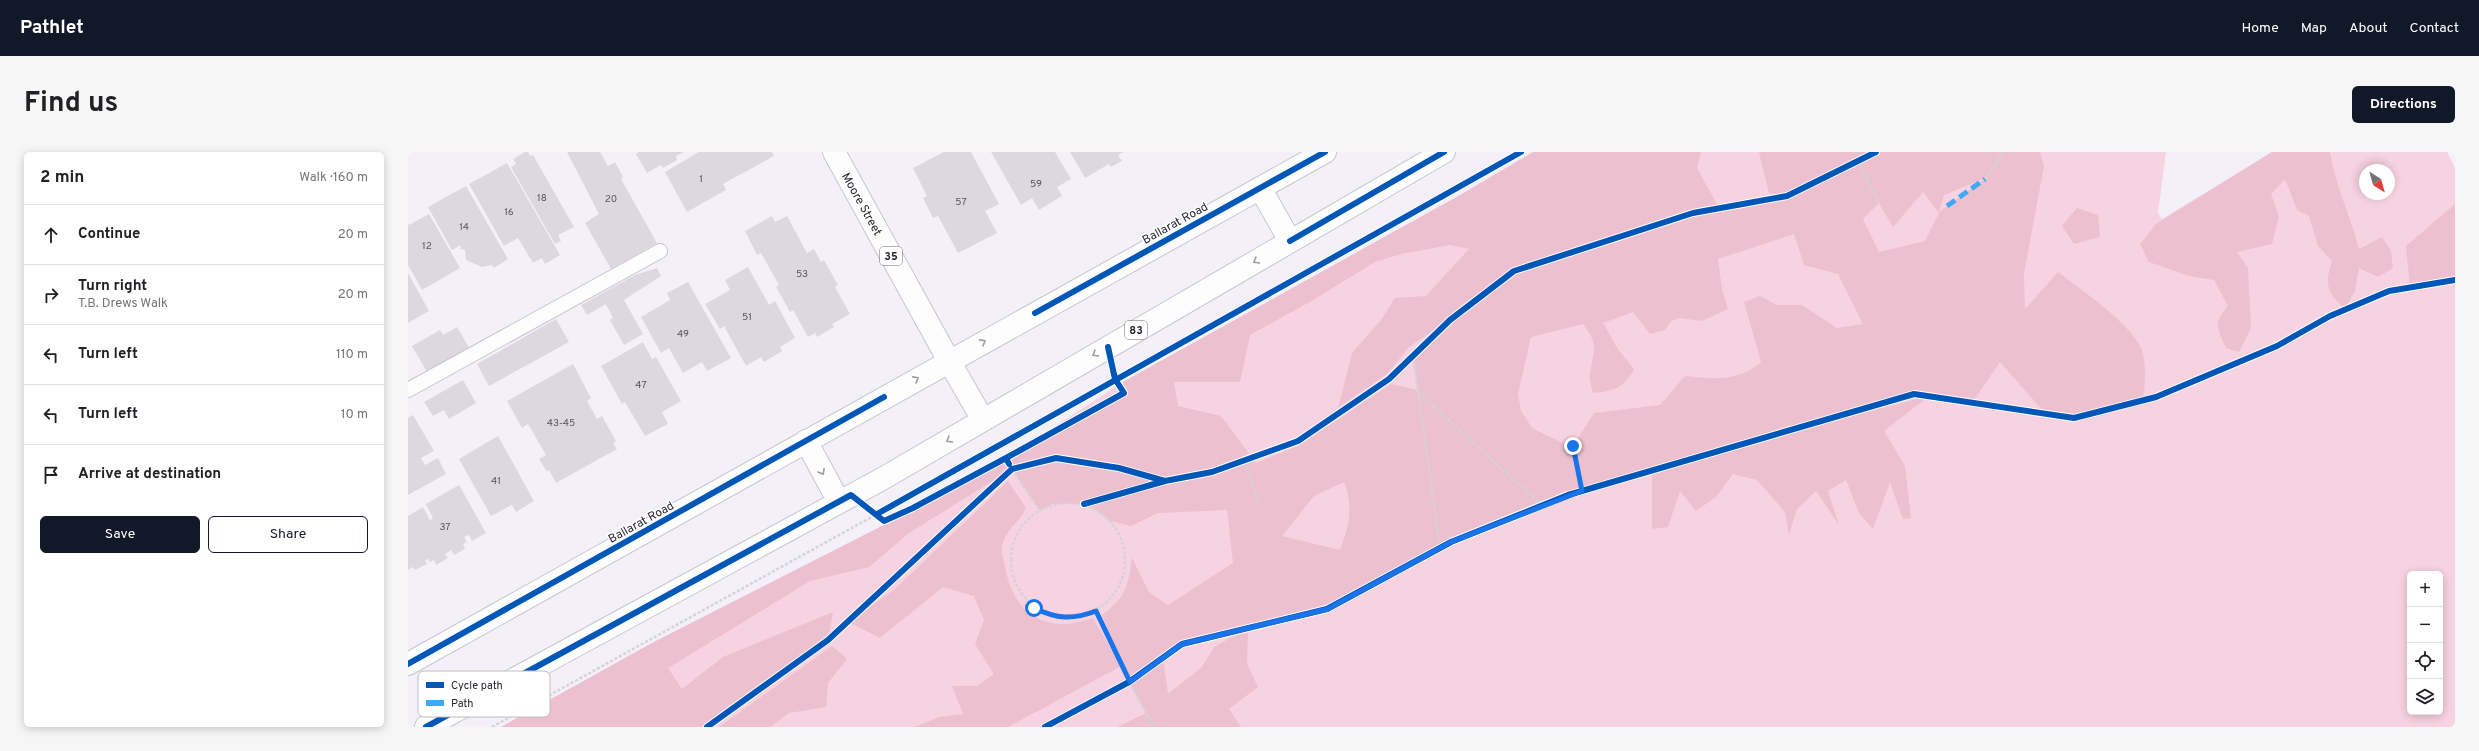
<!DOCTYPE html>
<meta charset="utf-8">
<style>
:root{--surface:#fff;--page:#f6f6f6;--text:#202124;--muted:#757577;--line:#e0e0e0;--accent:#111827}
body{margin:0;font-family:Overpass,sans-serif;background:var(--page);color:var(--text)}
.controls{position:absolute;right:12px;bottom:12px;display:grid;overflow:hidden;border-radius:6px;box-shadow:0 2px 10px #0003}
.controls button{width:36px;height:36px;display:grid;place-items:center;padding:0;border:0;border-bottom:1px solid var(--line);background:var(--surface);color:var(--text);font:20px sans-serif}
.compass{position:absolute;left:1951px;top:12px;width:36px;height:36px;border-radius:50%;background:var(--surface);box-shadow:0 2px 10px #0003;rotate:143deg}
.stop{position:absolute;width:12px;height:12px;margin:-9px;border:3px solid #1a73e8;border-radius:50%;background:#fff}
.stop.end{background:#1a73e8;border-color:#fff;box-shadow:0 1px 4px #0008}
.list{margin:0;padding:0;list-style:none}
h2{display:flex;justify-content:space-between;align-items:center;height:52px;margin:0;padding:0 16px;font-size:17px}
h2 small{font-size:13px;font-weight:400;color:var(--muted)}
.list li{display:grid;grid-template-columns:26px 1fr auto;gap:12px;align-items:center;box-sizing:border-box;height:60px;padding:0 16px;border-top:1px solid var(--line)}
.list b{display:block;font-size:15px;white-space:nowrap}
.list p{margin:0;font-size:13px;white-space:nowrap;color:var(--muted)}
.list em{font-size:13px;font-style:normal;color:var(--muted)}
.actions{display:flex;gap:8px;padding:12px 16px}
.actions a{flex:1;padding:9px 0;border:1px solid var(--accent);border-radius:6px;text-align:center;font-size:14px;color:var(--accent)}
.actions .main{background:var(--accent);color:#fff}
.icon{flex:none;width:22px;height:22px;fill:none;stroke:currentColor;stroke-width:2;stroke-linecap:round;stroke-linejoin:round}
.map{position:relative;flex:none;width:2047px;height:575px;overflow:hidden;border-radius:6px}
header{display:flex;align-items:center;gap:24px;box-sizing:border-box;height:56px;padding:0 20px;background:var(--accent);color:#fff}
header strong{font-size:19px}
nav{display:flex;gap:22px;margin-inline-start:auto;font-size:14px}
.intro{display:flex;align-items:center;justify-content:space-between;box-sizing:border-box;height:96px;padding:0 24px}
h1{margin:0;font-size:28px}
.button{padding:10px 18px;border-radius:6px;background:var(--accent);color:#fff;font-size:14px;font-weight:700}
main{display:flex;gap:24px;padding:0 24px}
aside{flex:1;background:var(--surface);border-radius:6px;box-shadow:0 2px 10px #0003}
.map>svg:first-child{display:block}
</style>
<header>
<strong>Pathlet</strong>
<nav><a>Home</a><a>Map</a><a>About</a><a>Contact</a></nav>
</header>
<div class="intro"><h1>Find us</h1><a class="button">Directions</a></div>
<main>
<aside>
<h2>2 min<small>Walk · 160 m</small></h2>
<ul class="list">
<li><svg class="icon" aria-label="ahead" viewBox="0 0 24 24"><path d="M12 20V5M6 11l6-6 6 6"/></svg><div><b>Continue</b></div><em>20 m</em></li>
<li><svg class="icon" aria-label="right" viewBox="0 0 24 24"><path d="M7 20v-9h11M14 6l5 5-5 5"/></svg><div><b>Turn right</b><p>T.B. Drews Walk</p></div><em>20 m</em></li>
<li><svg class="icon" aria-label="left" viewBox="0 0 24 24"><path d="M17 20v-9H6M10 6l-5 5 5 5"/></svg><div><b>Turn left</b></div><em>110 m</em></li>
<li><svg class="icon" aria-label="left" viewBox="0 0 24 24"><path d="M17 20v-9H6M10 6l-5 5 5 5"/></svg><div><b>Turn left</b></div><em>10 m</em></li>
<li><svg class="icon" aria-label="arrive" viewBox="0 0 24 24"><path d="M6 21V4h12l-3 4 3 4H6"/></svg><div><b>Arrive at destination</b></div></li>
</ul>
<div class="actions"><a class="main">Save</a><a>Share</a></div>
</aside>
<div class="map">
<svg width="2047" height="575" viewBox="0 0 2047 575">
<rect width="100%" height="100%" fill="#f3f0fa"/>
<path fill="#f7d2e0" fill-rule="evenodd" d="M1130 0H1758L1750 61 1754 67 1864 0H2039L2047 16V575H93L244 491 474 374 598 306 715 230ZM1957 18H1981V42H1957ZM2002 422H2032V560H2002Z"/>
<path fill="#ecc0cf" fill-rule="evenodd" d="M1125 0H1293L1289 16 1311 56 1378 44 1361 41 1351 1 1353 0H1632L1636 14 1616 122 1617 157 1650 120C1673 138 1721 170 1733 196 1739 211 1737 233 1735 248L1666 266 1638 262 1592 210 1564 251 1521 244 1476 279 1497 314 1503 366 1495 367 1482 330 1465 377 1451 361 1438 328 1420 339 1431 373 1408 339 1389 357 1381 383 1377 360 1349 328 1325 322 1308 345 1288 359 1272 339 1260 375 1244 377V318L1160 343 1032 396 919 457 840 477 839 512 850 535 821 557 833 575H709L738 561 721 530 694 463C718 445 720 435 724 406L741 440 760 453 825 411 819 358 750 361 723 374 703 369 687 357 676 352H644L632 359 604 317 501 381 461 415 402 429 260 516 274 537 315 505 425 460 420 488 300 575H93L244 491 474 374 716 241 715 230 1052 43ZM1575 27V28L1531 60 1536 43ZM1515 40 1531 61 1517 89 1471 100 1455 67 1471 51 1485 75ZM1386 82 1396 113 1430 122 1455 172 1429 176 1394 153H1369L1352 144 1336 150 1353 210C1332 230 1304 227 1277 224L1252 253 1186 261 1165 294 1155 291 1124 276 1113 259 1110 242 1123 185 1175 172C1193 195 1184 199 1182 223 1181 228 1184 236 1185 241 1207 239 1215 236 1226 217L1209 196 1195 171 1225 160 1242 182 1257 178 1263 169 1272 166 1294 169 1320 157 1314 137 1310 107ZM1042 93 1061 97 1018 144 987 146 973 168 944 201 930 256 979 222 1001 195 1039 169 1005 203 1010 238 983 232 892 293 848 311 813 264 770 254 766 230H832L842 183 900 151 967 110 993 102ZM1506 242 1520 244 1294 304 1295 303ZM936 330C946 355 941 374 932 398L874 384 906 344ZM838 477 806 495 794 515 760 542 755 506 774 492Z
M1864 0H1922C1927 34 1943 64 1951 97L1974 85 1983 99 1985 116 1970 125 1951 116 1947 139 1937 157C1919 140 1916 133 1924 109L1910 94 1901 64 1889 58 1877 27 1863 42 1871 64 1864 92 1829 100 1840 116 1843 176 1831 200 1818 196C1809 177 1805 170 1820 154L1806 128 1781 124 1741 110 1732 92 1748 72Z
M2047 52V128L2002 135 1998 94Z
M1669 56 1690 63 1692 85 1666 92 1654 74Z
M600 329 618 356C612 370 596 379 594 395 593 402 597 412 598 419 607 465 642 482 685 466L713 514 600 575H507L531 565 555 562 544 534H569L586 522 567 492 576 468 566 444 535 435 472 486 441 470 487 437Z
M424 494 439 507 420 531 418 555 381 561 362 575H311Z"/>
<path fill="#ddd8e0" d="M117 0H120L122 4 125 3 166 75 150 83 153 89 147 92 103 15 108 12 105 7Z
M159 0H192L200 14 207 10 215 25 213 27 249 91 203 117 177 71 191 62Z
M231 0H276L268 4 269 8 255 16 253 13 239 21 228 2Z
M291 0H364L366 4 315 32 318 38 279 60 257 20Z
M536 0H563L591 52 577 59 589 81 550 101 530 64 525 66 515 46 519 44 505 16Z
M583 0H647L663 27 649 35 654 44 631 58 624 46 613 53Z
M662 0H716L710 3 714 9 703 15 701 12 677 26Z
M99 11 152 103 137 112 134 106 125 111 110 86 96 94 61 32Z
M58 34 100 107 86 116 84 113 74 115 58 108 57 98 52 97 53 93 44 98 20 55Z
M21 62 52 116 14 138 0 113V71L1 73Z
M364 64 367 70 379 64 399 101 406 97 413 110 416 108 430 133 427 135 442 162 424 172 426 175 409 185 407 181 400 185 385 158 382 160 368 135 371 133 353 101 349 103 337 79Z
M340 115 361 153 367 149 387 186 372 195 374 199 356 210 353 205 338 214 316 174 312 177 297 152 322 138 317 128Z
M249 116 253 124 216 148 235 182 216 193 202 168 205 166 198 152 179 163 173 153 227 123Z
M0 121 21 159 0 171Z
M280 130 323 206 299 219 294 210 275 221 261 196 253 201 233 165 262 148 259 141Z
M148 167 161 190 81 234 69 212Z
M49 175 63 199 19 220 4 194 32 178 35 183Z
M235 190 244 207 248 205 273 249 254 260 260 272 237 284 217 250 214 252 193 214Z
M165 212 183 246 179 249 189 267 194 264 208 289 205 291 209 297 148 331 141 318 139 320 131 307 138 303 120 272 114 276 99 249Z
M55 228 68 251 41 267 36 258 25 264 16 250Z
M5 263 26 299 13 306 17 313 30 306 38 322 0 343V266Z
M90 284 126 349 108 360 104 353 83 364 51 307Z
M51 333 78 381 64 389 61 383 56 385 59 390 55 392 57 397 46 403 43 398 37 402 40 406 28 413 26 408 22 410 20 407 17 408 19 412 7 418 5 415 0 418V364L15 355 22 368 25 366 18 352Z"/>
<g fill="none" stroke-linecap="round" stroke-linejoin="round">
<g stroke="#c8c5ce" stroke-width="16">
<path id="service" d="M0 238 252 99"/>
</g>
<g stroke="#c8c5ce" stroke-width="24">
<path id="primary" d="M426 0 541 209"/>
</g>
<g stroke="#c8c5ce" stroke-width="24">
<path id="trunk" d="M852 36 882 89
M541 209 575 268
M398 289 431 350
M0 512 917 0
M18 575 474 327 1036 0"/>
</g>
<path stroke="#d4d3d6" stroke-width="2.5" stroke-dasharray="3 2" stroke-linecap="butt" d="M1450 10 1471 51
M1577 27 1595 0
M1005 203 1032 396
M1010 240 1134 353
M1165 294 1174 339
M837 309 851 352
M604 317 632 359
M603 408a57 57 0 1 1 114 0a57 57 0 1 1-114 0Z
M688 459 713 514 746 575
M84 575 469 362"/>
<use href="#service" stroke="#fdfdfe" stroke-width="14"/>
<use href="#primary" stroke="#fdfdfe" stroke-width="22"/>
<use href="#trunk" stroke="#fdfdfe" stroke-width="22"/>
<path stroke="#3fa9f5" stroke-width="5" stroke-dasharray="10 5" stroke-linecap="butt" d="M1539 54 1577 27"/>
<g stroke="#fff" stroke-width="8">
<path id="cycleway" d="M882 89 1036 0
M627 161 917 0
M601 312 598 306 716 241 707 227 700 195
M676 352 757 329 804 320 890 289 981 227 1042 168 1106 119 1285 61 1379 44 1468 0
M469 362 1113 0
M0 512 476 245
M18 575 443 343 476 369 505 356 598 306
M299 575 420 488 604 317 648 306 711 316 757 329
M637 575 721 530 774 492 919 457 1043 390 1160 343 1506 242 1666 266 1748 245 1869 194 1922 164 1981 139 2047 128"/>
</g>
<use href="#cycleway" stroke="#0057b8" stroke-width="6"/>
</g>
<defs><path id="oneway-chevron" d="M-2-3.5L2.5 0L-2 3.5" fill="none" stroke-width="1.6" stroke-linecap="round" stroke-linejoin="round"/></defs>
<g stroke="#9d9ca0">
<use href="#oneway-chevron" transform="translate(848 109) rotate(150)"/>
<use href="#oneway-chevron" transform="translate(575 190) rotate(-29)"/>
<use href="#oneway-chevron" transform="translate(687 202) rotate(150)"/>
<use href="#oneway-chevron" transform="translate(508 227) rotate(-29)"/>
<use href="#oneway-chevron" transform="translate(541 288) rotate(150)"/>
<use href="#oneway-chevron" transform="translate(414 320) rotate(61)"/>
</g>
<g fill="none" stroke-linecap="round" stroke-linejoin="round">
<path stroke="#1a73e8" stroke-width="5" d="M626 456C649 467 664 468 688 459L722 530 774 492 920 457 1043 390 1174 339 1165 294"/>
</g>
<g text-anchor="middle" stroke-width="3" stroke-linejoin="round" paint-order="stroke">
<g font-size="10" fill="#56545c">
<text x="293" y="30">1</text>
<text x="628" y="35">59</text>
<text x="134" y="49">18</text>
<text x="203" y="50">20</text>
<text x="553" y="53">57</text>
<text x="101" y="63">16</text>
<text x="56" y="78">14</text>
<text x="19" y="97">12</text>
<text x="394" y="125">53</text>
<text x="339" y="168">51</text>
<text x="275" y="185">49</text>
<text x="233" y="236">47</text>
<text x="153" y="274">43-45</text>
<text x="88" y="332">41</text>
<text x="37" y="378">37</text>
</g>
<g fill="#fff" stroke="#68666d" stroke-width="1">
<rect x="472" y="95" width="22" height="18" rx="3"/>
<rect x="717" y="169" width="22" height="18" rx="3"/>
</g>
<g font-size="11" font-weight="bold" fill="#27252e">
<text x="483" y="108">35</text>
<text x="728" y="182">83</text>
</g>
<g font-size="12" fill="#27252e" stroke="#fff">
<text transform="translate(454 52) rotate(61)" y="4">Moore Street</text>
<text transform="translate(767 71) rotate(-29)" y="4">Ballarat Road</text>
<text transform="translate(233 370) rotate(-29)" y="4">Ballarat Road</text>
</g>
</g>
<rect x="10" y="519" width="132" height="46" rx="6" fill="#fff" stroke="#bebec0" stroke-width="1"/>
<rect x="18" y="530" width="18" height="6" fill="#0057b8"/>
<rect x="18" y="548" width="18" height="6" fill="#3fa9f5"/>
<g font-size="11" fill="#27252e">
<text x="43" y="537">Cycle path</text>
<text x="43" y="555">Path</text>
</g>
</svg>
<div class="controls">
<button>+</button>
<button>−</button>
<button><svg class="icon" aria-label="locate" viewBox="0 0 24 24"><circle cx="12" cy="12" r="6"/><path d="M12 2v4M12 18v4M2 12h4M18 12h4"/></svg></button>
<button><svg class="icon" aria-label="layers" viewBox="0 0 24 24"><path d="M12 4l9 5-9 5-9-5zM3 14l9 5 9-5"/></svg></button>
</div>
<svg class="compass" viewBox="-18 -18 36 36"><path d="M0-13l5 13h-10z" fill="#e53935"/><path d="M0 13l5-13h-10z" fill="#757577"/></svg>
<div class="stop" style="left:626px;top:456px"></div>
<div class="stop end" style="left:1165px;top:294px"></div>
</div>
</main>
